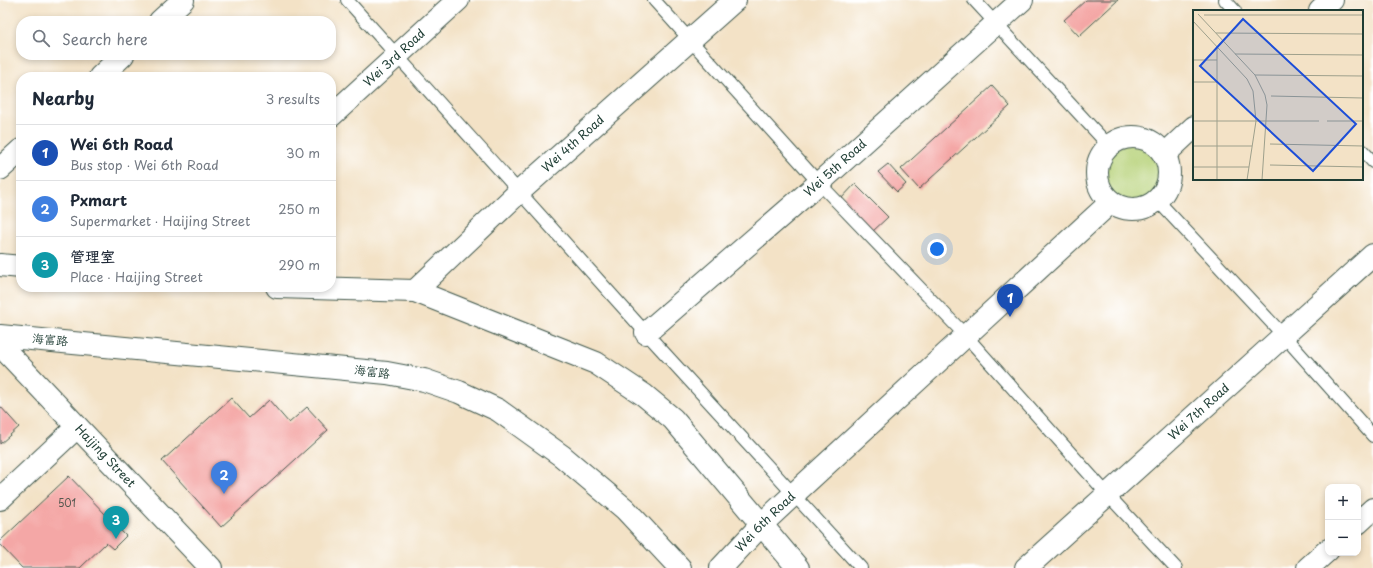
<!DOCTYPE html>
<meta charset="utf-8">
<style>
:root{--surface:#fff;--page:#f2f2f3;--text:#1f2937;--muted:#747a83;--line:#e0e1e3;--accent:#7c3aed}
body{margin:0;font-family:"Playpen Sans","LXGW WenKai TC",sans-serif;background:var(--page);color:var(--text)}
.controls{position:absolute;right:12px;bottom:12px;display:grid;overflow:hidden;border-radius:8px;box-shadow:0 2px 6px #0003}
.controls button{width:36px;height:36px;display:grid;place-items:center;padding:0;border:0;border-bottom:1px solid var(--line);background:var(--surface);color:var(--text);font:20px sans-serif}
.you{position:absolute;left:937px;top:249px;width:14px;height:14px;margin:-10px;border:3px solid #fff;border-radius:50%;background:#1a73e8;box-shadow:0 0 0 6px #1a73e833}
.badge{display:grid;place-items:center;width:26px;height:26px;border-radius:50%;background:var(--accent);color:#fff;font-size:13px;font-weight:700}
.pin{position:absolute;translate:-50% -33px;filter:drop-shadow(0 1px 2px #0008)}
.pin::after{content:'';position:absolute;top:21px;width:14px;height:12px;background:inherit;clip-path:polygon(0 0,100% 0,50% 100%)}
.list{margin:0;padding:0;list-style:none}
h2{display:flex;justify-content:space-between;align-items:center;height:52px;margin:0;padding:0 16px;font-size:17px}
h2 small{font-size:13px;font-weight:400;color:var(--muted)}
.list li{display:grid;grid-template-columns:26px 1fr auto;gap:12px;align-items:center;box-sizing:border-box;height:56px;padding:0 16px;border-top:1px solid var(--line)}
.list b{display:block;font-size:15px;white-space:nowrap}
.list p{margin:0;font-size:13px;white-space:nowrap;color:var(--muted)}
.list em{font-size:13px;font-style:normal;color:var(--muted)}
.icon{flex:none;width:22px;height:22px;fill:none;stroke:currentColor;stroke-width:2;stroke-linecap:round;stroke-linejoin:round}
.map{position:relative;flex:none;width:1373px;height:568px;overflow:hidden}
.search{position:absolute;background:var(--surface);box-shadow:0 2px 6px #0003;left:16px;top:16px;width:320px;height:44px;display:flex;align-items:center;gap:10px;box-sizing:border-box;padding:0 14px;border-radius:16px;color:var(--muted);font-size:15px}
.panel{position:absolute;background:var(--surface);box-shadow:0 2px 6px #0003;left:16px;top:72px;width:320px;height:220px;border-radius:16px}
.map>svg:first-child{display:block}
</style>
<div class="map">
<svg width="1373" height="568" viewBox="0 0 1373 568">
<rect width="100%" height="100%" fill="#fff"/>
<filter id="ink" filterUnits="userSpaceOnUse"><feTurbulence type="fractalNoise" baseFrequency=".025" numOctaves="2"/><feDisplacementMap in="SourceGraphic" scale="8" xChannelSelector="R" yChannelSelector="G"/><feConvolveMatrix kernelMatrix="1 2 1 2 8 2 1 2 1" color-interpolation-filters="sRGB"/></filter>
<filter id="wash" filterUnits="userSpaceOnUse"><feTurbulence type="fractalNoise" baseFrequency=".012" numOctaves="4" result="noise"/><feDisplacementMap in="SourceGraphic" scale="16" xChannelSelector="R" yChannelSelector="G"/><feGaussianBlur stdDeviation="0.9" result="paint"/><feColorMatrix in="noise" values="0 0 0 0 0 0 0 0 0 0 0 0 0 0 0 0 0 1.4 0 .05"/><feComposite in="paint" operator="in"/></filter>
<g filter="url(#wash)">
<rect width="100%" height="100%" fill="#f3e2c6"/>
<path fill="#b6d177" stroke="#6a8756" d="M1104 173a31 31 0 1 1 62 0a31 31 0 1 1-62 0Z"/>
<g id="blocks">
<path fill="#f4a7a6" d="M1086 0H1118L1079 36 1064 20Z
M992 86 1010 106 919 189 901 169Z
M888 164 906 184 897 192 878 172Z
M855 184 888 217 872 232 840 200Z
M231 398 249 418 269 400 289 423 307 407 328 430 221 527 162 461Z
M0 406 19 427 0 444Z
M69 476 126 536 113 549 106 543 80 568H22L0 545V541Z"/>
</g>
</g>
<g filter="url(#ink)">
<use href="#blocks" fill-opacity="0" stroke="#3f564a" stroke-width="1"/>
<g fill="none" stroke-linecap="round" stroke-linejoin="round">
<g stroke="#3f564a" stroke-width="14">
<path id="service" d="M347 0 646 333 861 568
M654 0 819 183 966 336 1108 495 1176 568
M974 0 1110 147
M1225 0 1235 11
M1362 150 1373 162
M1157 200 1284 336 1373 436"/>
</g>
<g stroke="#3f564a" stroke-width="24">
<g id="minor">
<path d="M1320 11 1332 0"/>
<path d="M160 21 183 0"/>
<path d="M100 77 123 55"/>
<path id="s1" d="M331 116 458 0"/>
<circle cx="1133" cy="173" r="36"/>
<path d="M1164 155 1194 127"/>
<path d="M0 169 21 150"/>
<path d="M0 265 21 267"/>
<path d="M277 287 415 291 596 363 644 395 673 419 798 568"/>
<path id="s2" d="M415 291 519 192 735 0"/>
<path id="s3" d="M646 333 819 183 1022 0"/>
<path d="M0 336 387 373 424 380 459 392 498 410 562 456 625 509 680 568"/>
<path id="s4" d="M0 345 211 568"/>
<path d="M0 499 77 427"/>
<path d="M1358 523 1373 509"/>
<path id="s5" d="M721 568 762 524 794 494 1111 202"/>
<path id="s6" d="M1026 568 1373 255"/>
<path d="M1308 568 1328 550"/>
</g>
</g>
<use href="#service" stroke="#fff" stroke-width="12"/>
<use href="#minor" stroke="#fff" stroke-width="22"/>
</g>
</g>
<g text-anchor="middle" stroke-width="3" stroke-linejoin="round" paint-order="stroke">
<g font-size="10" fill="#545850">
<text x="67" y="507">501</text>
</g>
<g font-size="12" fill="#1f3d34" stroke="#fff">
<text dy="4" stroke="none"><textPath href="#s1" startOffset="86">Wei 3rd Road</textPath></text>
<text dy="4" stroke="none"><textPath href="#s2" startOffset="216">Wei 4th Road</textPath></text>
<text dy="4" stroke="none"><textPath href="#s3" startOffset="251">Wei 5th Road</textPath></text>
<text transform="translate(50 340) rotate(5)" y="4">海富路</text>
<text transform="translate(372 372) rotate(7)" y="4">海富路</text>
<text dy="4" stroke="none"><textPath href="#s6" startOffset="233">Wei 7th Road</textPath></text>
<text dy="4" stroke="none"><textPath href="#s4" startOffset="153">Haijing Street</textPath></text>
<text dy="4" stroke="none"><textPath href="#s5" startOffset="64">Wei 6th Road</textPath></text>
</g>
</g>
<g transform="translate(1193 10)">
<rect width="170" height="170" fill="#f3e2c6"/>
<path fill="none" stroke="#9ea08c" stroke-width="1" d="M5 4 62 65 72 85 74 95 69 170M11 5H170M0 11 54 69 60 81 63 111 54 170M23 23 170 24M42 44 170 45M0 50H24M62 65 170 66M0 72H24M78 86 170 88M0 111H126M134 111H170M77 134 170 136M0 136H59M77 155 170 157M0 157H56M24 170V37"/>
<path fill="#1d4ed8" fill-opacity="0.15" stroke="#1d4ed8" stroke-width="2" d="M50 9 163 114 120 161 7 56Z"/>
<rect width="170" height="170" fill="none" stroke="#1f3d34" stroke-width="2"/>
</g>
</svg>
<div class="controls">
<button>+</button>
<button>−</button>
</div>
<div class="you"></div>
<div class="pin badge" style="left:1010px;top:317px;background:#1a4fb4">1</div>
<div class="pin badge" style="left:224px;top:494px;background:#3f7fe0">2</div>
<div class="pin badge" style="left:116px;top:539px;background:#0f9aa8">3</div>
<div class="search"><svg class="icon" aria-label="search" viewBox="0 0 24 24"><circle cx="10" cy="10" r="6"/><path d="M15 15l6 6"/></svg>Search here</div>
<section class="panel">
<h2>Nearby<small>3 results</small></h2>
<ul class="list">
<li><span class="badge" style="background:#1a4fb4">1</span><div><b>Wei 6th Road</b><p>Bus stop · Wei 6th Road</p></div><em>30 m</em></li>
<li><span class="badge" style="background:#3f7fe0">2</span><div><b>Pxmart</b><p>Supermarket · Haijing Street</p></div><em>250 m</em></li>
<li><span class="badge" style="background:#0f9aa8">3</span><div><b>管理室</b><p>Place · Haijing Street</p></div><em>290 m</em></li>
</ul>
</section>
</div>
